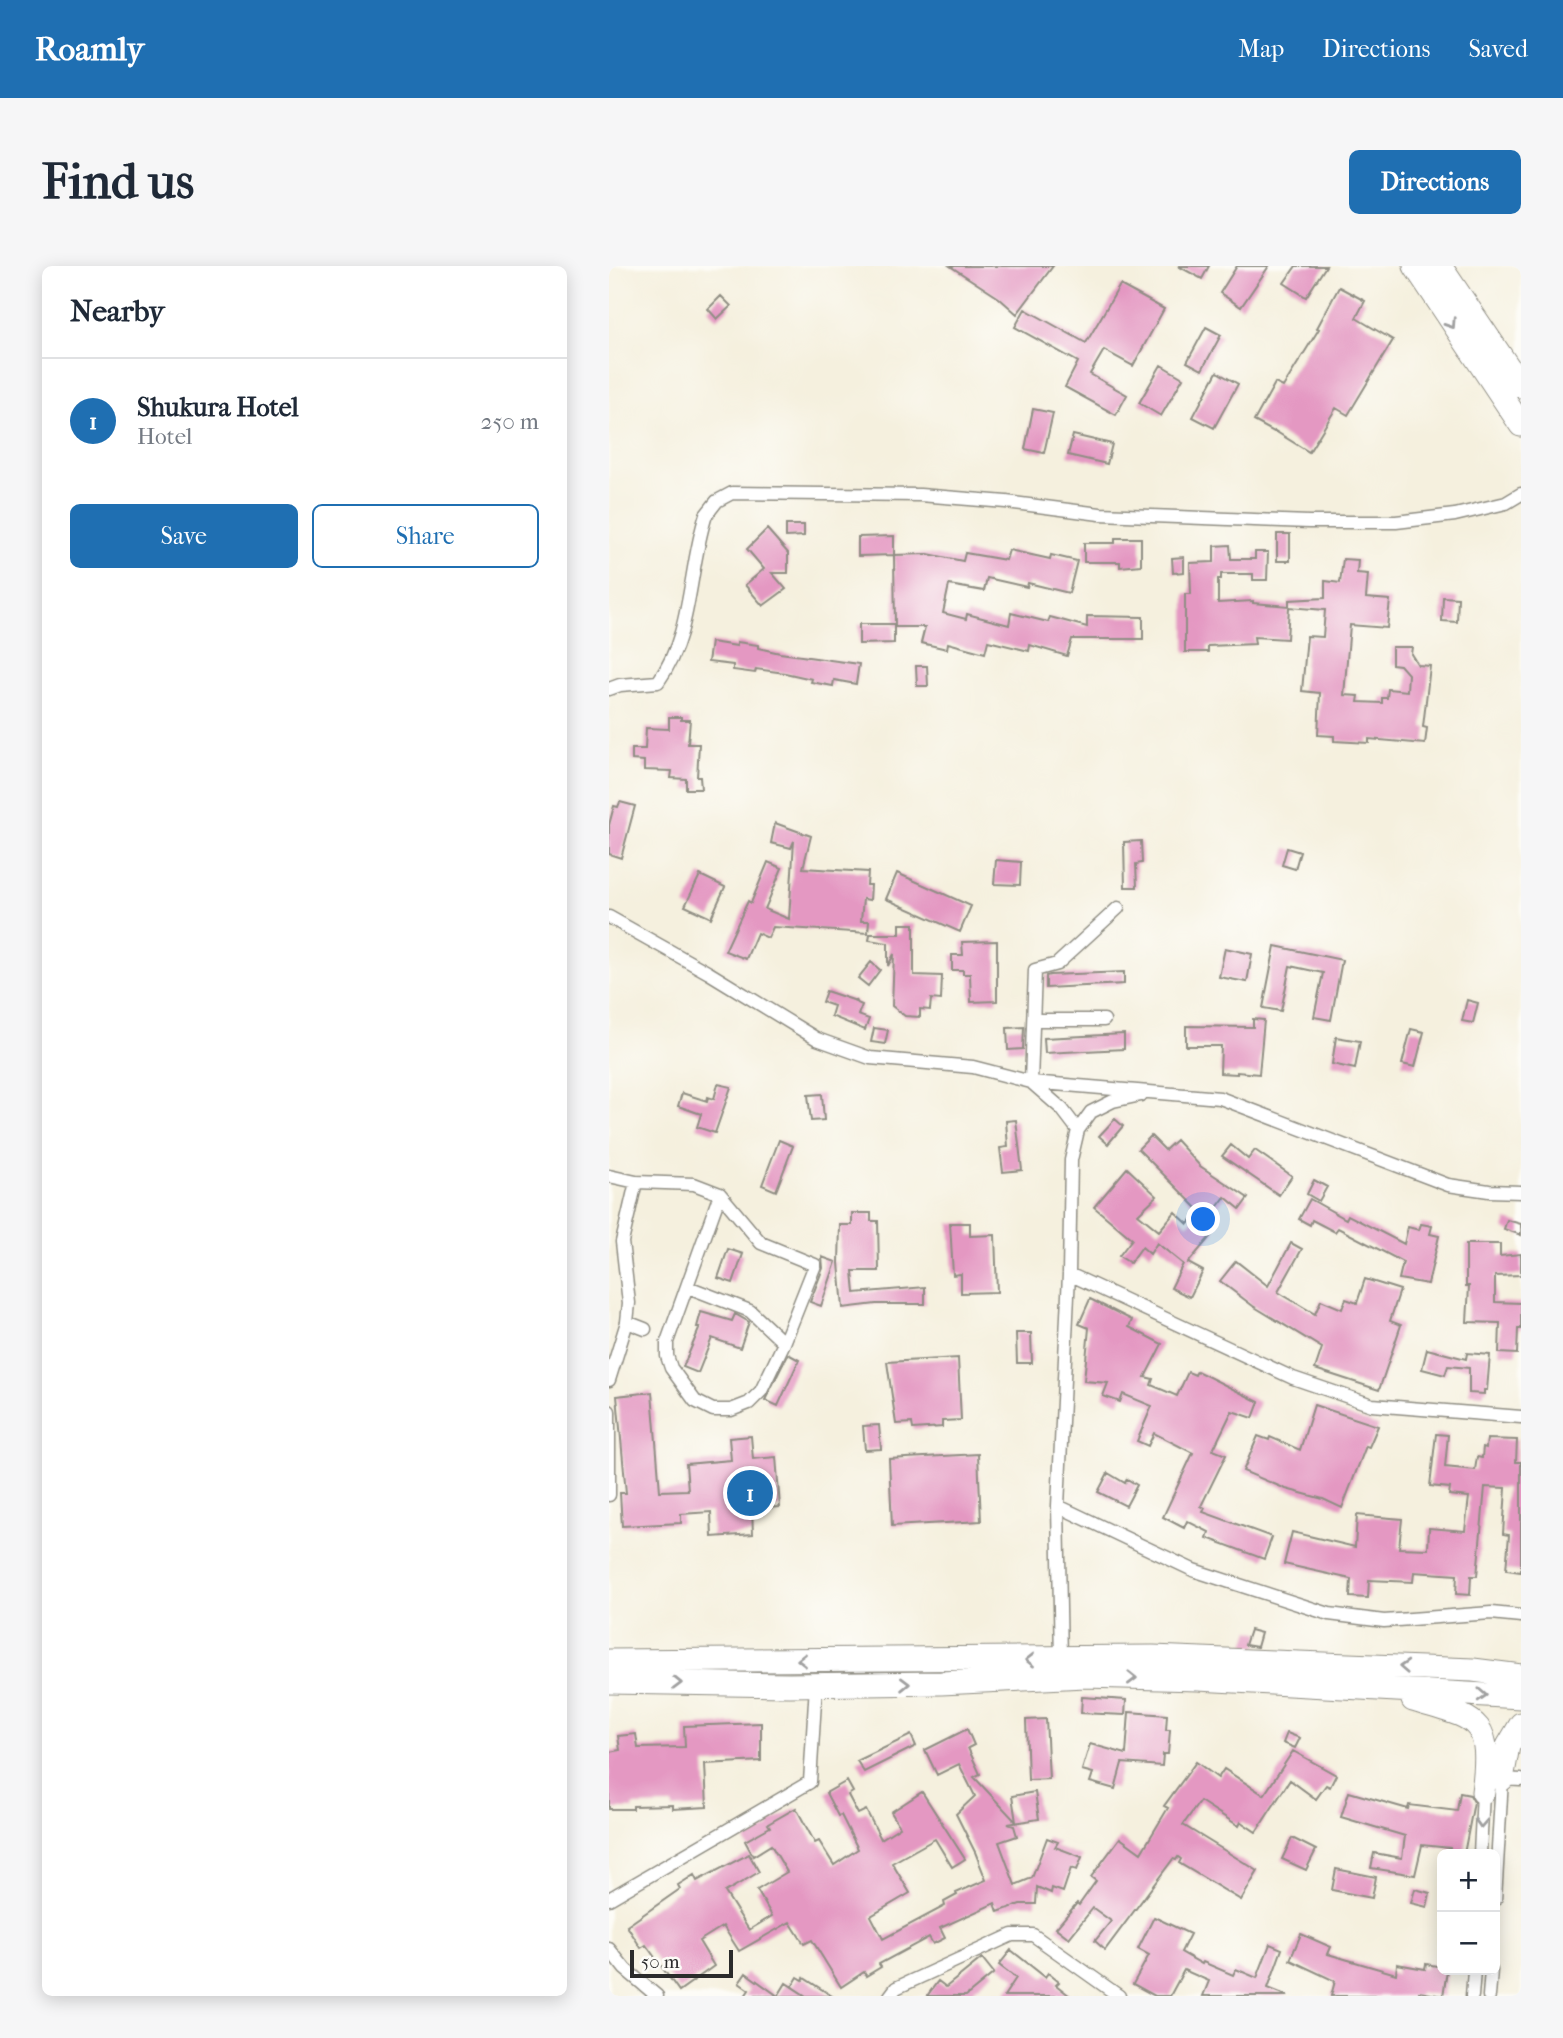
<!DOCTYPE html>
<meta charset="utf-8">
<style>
:root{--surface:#fff;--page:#f6f6f7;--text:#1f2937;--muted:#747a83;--line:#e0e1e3;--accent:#1f6fb2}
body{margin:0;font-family:"IM FELL French Canon",serif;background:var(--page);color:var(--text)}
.controls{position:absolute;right:21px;bottom:21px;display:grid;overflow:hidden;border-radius:10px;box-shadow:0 4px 18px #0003}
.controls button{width:63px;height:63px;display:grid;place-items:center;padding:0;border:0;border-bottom:2px solid var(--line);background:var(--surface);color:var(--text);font:35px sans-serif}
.scale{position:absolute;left:21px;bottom:18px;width:103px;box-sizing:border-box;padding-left:7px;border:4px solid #2b2b2b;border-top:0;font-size:19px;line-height:24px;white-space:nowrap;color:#2b2b2b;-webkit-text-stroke:5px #fdfcf7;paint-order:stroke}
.you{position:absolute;left:595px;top:954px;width:24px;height:24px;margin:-18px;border:5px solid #fff;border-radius:50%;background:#1a73e8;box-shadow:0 0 0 10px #1a73e833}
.badge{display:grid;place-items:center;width:46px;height:46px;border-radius:50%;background:var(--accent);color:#fff;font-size:23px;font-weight:700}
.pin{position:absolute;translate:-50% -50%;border:4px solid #fff;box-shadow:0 2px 7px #0006}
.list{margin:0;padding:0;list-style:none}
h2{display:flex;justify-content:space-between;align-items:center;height:91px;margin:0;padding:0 28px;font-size:30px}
h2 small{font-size:23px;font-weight:400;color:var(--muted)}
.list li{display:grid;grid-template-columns:46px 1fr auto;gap:21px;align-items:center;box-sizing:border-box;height:126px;padding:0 28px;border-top:2px solid var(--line)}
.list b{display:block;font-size:26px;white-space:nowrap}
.list p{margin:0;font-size:23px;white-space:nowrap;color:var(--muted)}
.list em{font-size:23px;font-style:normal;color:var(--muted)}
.actions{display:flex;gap:14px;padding:21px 28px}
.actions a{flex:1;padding:16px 0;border:2px solid var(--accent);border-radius:10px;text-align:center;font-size:24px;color:var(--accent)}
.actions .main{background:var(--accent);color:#fff}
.map{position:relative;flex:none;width:912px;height:1730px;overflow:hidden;border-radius:10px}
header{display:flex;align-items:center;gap:42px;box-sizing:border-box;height:98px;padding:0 35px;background:var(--accent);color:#fff}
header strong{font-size:33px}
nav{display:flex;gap:38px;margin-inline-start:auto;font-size:24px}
.intro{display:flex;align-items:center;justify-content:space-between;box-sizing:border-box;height:168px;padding:0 42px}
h1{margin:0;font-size:49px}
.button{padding:18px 32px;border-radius:10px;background:var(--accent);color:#fff;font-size:24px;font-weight:700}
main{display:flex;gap:42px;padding:0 42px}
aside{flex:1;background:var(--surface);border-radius:10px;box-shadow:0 4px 18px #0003}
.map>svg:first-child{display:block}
</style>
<header>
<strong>Roamly</strong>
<nav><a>Map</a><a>Directions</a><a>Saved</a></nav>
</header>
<div class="intro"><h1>Find us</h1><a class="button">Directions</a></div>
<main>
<aside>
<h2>Nearby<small></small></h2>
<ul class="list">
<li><span class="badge">1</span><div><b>Shukura Hotel</b><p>Hotel</p></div><em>250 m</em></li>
</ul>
<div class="actions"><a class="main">Save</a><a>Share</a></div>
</aside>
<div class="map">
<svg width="912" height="1730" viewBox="0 0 912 1730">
<rect width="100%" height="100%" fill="#fdfcf7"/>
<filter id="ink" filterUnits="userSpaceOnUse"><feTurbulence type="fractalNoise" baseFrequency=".0143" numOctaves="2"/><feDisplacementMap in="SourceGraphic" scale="14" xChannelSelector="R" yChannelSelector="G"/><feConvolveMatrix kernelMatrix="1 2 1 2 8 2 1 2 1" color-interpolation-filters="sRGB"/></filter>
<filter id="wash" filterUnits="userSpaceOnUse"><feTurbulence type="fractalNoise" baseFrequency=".00686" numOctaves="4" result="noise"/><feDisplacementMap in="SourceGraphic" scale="28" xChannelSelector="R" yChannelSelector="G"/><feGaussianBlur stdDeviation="1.57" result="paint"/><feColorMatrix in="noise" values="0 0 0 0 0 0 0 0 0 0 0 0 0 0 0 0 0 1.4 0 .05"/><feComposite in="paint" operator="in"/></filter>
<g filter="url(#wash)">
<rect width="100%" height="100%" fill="#f5f0de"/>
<g id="blocks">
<path fill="#e498c2" d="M341 0H444L408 48 390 32Z
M569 0H600L593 13Z
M628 0H660L632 41 611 27Z
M687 0H717L697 31 675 17Z
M511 19 555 43 524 100 495 84 481 108 518 129 507 149 456 121 469 96 406 61 416 43 477 77Z
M730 21 756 35 747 52 784 74 739 149 727 142 700 186 666 165 665 166 645 155 666 117 674 121 710 63 708 62Z
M112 30 122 40 108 53 99 43Z
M597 61 612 69 593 104 578 96Z
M552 99 574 112 552 150 530 137Z
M608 106 629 118 605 162 584 151Z
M424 143 444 147 435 187 416 183Z
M464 169 503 178 498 198 459 189Z
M177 259H195V270L177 271Z
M158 263 179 287V307H163L177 323 154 340 136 319 155 303 138 283Z
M668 268H681V295H668Z
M285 270V289L249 290V271Z
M506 272H532V299L511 301V296H475V277H506Z
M621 279 622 293H646V286H659L658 314H644V308H612V313H609V337L644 335V337L680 340V334L716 332V315L731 317 734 293 749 294 748 307 759 308 757 332 781 334 778 362 741 359 735 429 750 430 749 436 773 437V432H778L779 423 798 425 799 408 791 399 783 398V381H803L802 388 809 399 821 400 814 461 818 462 816 478 760 473V477L725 475V470L709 469 711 427 693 425 698 370 714 371 716 344 680 341 678 373 645 371 646 378 599 380V386H576V328H582L581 297 605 296V280Z
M400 284 441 293 442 289 468 295 460 327 419 317 418 321 378 312 375 325 340 319 334 347 357 353 358 348 400 359 402 347 439 356 441 351 478 361V350L534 351V373H463L458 390 421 379 420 385 379 375 376 387 339 377 338 383 312 377 316 361H286L285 289 319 288 354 295 356 287 397 294Z
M575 291V306L564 307 563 292Z
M834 331 849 332 848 356 833 355Z
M250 358H285V377L250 378Z
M102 376 128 380V376L149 379V382L171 387 250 398 247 418 225 414 224 420 202 416 203 413 176 407 147 403 146 407 124 404V399L99 396Z
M307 400H318L319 420H308Z
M60 451H72V454H81L79 478H90L88 511H91L92 523H77V513L62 512 63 505 35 504V495L23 494V483H36L37 462 60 463Z
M11 536 26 540 12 592 0 588V559L5 540 9 541Z
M166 557 202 570 194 602 259 606 258 619H262L261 634 254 633 252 655H260L259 667 164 661 159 672 148 667 137 693 116 685 139 635 142 637 159 596 173 602 156 643 180 653 185 575 182 582 162 577Z
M532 575 533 597 527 598 528 621H516L515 576Z
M678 582 691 586 686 603 673 599Z
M387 594 412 596 411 619 385 618Z
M288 607 362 640 351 666 277 633Z
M91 609 116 621 102 652 76 640Z
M291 658H305V709L333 710 332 734 322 733 321 744 311 743V751L296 750 283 740 285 688 279 700V677L260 674 261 668H291Z
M388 675V735L362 736 361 708H354V704H343V689H354L353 676Z
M666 680 733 694 722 754 705 751 714 707 681 700 672 745 654 742Z
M616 682 643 688 638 716 610 711Z
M262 696 271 704 259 720 249 712Z
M515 706V718L437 722V710L441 709Z
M217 725 247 735 246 736 253 739 249 749 260 753 256 764 222 750 225 740 213 736Z
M858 734 869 737 864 757 853 755Z
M644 753 655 754 650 808 628 806V808L611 807 612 780H577V760L644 761Z
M415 761 414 783 399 784 398 762Z
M265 762 279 764 276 778 262 776Z
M802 763 815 766 806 801 793 798Z
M515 768V783L436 787 435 772Z
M727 771 751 775 746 803 723 798Z
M109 818 122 821 106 867 88 861 92 848 69 840 73 827 98 835 99 831 105 833Z
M213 828 215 854 202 855 199 829Z
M506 853 514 860 499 878 490 870Z
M407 854 413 904 394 906 391 882 399 881 397 855Z
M542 870 556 884 567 874 591 900 639 932 631 943 616 931 599 953 605 958 602 962 606 965 579 997 594 1005 581 1031 562 1022 574 998 548 977 541 988 533 981 521 997 510 990 523 973 485 941 518 902 548 930 529 948 550 965 566 946 579 958 591 945 529 883Z
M170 874 184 880 167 925 153 919Z
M622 879 639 893 646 884 683 910 670 929 613 890Z
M705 914 718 921 710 935 698 928Z
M701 933 737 953 739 949 795 978 799 961 810 964 812 958 823 960 821 968 830 970 819 1018 790 1013 794 996 729 962 726 966 703 954 701 959 690 953Z
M243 947H262V955H269L270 1005H244L246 1027 316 1021V1038H267L234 1042 230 997 231 959H243Z
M898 954 912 958V969L895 963Z
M341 957H361V970L386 969 388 1026 352 1027V1008L344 1009Z
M682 977 693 983 669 1026 706 1048 712 1034 733 1043 737 1033 748 1037 756 1013 791 1024 781 1055 792 1059 770 1124 706 1103 713 1082 644 1040 611 1015 627 995 659 1020Z
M857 978H891V990L912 988V1009L886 1010V1036L912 1037V1063H909L908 1088 890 1087 891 1057 858 1056 860 1020H857Z
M119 983 134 988 124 1017 109 1012Z
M213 991 227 996 212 1040 201 1036 214 1002Z
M481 1033 523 1054 520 1061 553 1078 536 1111 544 1113 542 1119 568 1130 579 1106 586 1109 588 1105 650 1136 644 1152 623 1145 604 1184 617 1189 592 1240 596 1242 594 1246 663 1271 655 1293 598 1272 600 1266 578 1255 575 1262 554 1251 584 1187 545 1167 539 1180 528 1175 543 1140 514 1128 511 1136 494 1130 499 1117 475 1115 480 1062 470 1058Z
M92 1046 123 1055 126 1048 140 1056 131 1082 103 1072 89 1107 74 1101 91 1061H88Z
M407 1067H422L423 1097H408Z
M818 1083 857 1093 858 1087 881 1089 878 1124H875V1128L860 1127V1102L839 1100 836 1109 813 1103Z
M179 1088 190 1094 169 1140 156 1134Z
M349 1092 352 1154 333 1155V1161L304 1163 303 1157 287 1158 278 1096Z
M43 1126 51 1225 79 1224 77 1198 122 1194 120 1172 142 1170 144 1193 167 1191 171 1241 143 1243 144 1268 103 1271 102 1246 72 1248V1257L13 1260 11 1227H17L8 1130Z
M705 1139 769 1160 760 1181 757 1180 733 1242 714 1233 677 1223 634 1205 649 1170 660 1174 661 1171 691 1184Z
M270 1159 272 1183 256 1184 254 1160Z
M827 1168 839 1169 836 1201 866 1204 868 1191 873 1192 874 1181 877 1182 878 1173 908 1174 907 1196H912V1306L897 1304 900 1269 894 1268 897 1222 876 1221 868 1310H862L861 1329 847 1328 848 1309 805 1306 804 1316 760 1314 759 1332 741 1331 742 1313 675 1298 683 1266 746 1281 748 1249 793 1253 790 1282 819 1283 820 1262 856 1265 860 1231 840 1229 841 1222 821 1220Z
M369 1188 372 1255 283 1260 280 1193Z
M499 1207 516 1217 518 1213 528 1219 517 1240 489 1226Z
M641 1364 652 1367 648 1381 636 1379Z
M473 1431 517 1434 516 1449 472 1447Z
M520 1446 558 1449 557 1464H561L559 1488H554L553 1500 513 1497 506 1523 481 1516 484 1507 473 1504 481 1478 517 1488Z
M437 1453 440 1513 419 1514 417 1454Z
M152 1457V1495L96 1498 98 1541 64 1543V1539L24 1540V1543H0V1486L11 1484 9 1470 27 1468 29 1482 76 1481 75 1460Z
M358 1463 365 1479 359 1482 371 1508 365 1511 407 1556 403 1530 426 1526 430 1553 399 1558 405 1560 408 1570 390 1576 406 1619 423 1612 438 1572 449 1576 446 1581 473 1591 468 1604 462 1602 454 1626 443 1622 442 1627 428 1621 427 1638H411L389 1646 386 1637 331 1662 336 1672 324 1678 320 1671 270 1698 272 1701 257 1710 255 1706 232 1721 203 1674 195 1678 181 1656 130 1685 114 1660 90 1675 105 1700 70 1725 37 1679 32 1682 18 1660 71 1623 69 1619 85 1609 88 1615 140 1588 150 1606 116 1626 140 1664 163 1650 148 1624 178 1606 162 1579 144 1590 136 1575 161 1561 159 1558 187 1542 206 1577 210 1575 225 1599 249 1583 232 1549 229 1550 217 1527 238 1515 244 1526 239 1529 249 1548 257 1544 272 1573 291 1561 282 1546 313 1526 356 1593 343 1601 326 1573 283 1597 301 1627 262 1650 274 1673 336 1640 335 1636 348 1629 347 1627 377 1614 366 1586 347 1548 366 1530 350 1498 328 1509 316 1484Z
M678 1467 691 1472 686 1482 674 1477Z
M302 1469 307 1480 255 1506 248 1495Z
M684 1485 727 1509 721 1521 717 1519 707 1533 681 1514 647 1566 632 1556 630 1560 591 1535 574 1559 649 1605 632 1634 570 1597 572 1593 569 1591 567 1594 564 1593 496 1684 486 1675 502 1655 484 1642 460 1672 447 1662 468 1637 470 1639 487 1615 482 1611 511 1572 532 1587 559 1542 555 1540 587 1496 609 1512 615 1503 655 1529Z
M740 1526 799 1543 800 1539 848 1545 851 1527 861 1529 865 1536 855 1588H840L841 1582 813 1579 806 1609 762 1602 765 1587 793 1592 796 1570 732 1551Z
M683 1572 707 1584 697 1604 673 1593Z
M727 1603 767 1611 763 1632 723 1624Z
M806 1623 821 1627 818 1641 802 1637Z
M545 1651 581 1668 572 1686 593 1698 594 1696 624 1709 627 1703 648 1712 661 1678 673 1683 659 1722 679 1730H594L600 1715 575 1704 561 1730H546L524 1718 540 1689 529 1683Z
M692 1668 722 1681 719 1688 787 1708 788 1698 816 1703 817 1698 833 1701V1704H838L834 1730 810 1726V1730H722L726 1715 681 1694Z
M402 1684 436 1711 439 1707 450 1716 447 1719 461 1730H395L407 1712 390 1699Z
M373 1692 385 1707 357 1730H318L329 1715 337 1721Z
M137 1707 169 1730 177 1717 197 1730H136L140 1724 130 1717Z
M189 1711 194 1714 195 1712 223 1730H197L183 1721Z"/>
</g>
</g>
<g filter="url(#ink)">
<use href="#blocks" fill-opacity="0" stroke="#908e84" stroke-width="2"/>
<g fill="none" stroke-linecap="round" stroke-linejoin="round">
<g stroke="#908e84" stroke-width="15">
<path id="street" d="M0 423 11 419 49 416C84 367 79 304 97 249L108 235 123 227 311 229 397 236 491 248 700 256H787L846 249 897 237 912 228
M0 651 100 707 208 773 261 792 364 801 422 816 611 832 839 919 880 925 912 926
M425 754H495
M469 864 453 843 422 816 426 704 448 698 509 642
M0 910 27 916 85 918 111 928 152 977 206 999 175 1077 152 1125 140 1137 122 1144H104L86 1135 62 1102 58 1090V1076L111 928
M460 1008 684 1112 763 1139 912 1151
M79 1021 141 1045 175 1077
M18 1056 36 1063
M0 1114 18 1056 20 1037 13 976 27 916
M0 1145V1229
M449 1240 584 1304 720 1348 775 1355 882 1347 912 1350
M452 1393 449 1240 460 1008 462 894 469 864 482 846 504 835 532 829
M871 1588 874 1526
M0 1633 201 1516 207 1419
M886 1634 893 1513 912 1514
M0 1683 16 1703 48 1730
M281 1730 287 1722 403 1669H424L510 1730
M863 1730 865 1704
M880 1730 882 1704"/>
</g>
<g stroke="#908e84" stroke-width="25">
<path id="highway" d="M806 0 912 159
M831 0 912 120
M0 1395 544 1391 864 1404 912 1410
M0 1416 180 1419 332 1417 476 1410 589 1413 912 1431
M804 1434C868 1453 884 1451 874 1526
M893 1513 899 1480 912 1458"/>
</g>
<use href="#street" stroke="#fff" stroke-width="12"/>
<use href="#highway" stroke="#fff" stroke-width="23"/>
</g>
<defs><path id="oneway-chevron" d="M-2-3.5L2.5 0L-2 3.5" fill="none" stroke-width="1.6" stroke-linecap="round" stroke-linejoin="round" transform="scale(1.75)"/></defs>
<g stroke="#a0a0a0">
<use href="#oneway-chevron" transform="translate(842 58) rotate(57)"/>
<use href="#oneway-chevron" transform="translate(193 1394) rotate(180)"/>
<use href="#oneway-chevron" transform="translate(421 1394) rotate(180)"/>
<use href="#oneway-chevron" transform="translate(795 1401) rotate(-177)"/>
<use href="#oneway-chevron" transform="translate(523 1412) rotate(1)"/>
<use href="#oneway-chevron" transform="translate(68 1417) rotate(1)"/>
<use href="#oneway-chevron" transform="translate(296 1418) rotate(-1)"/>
<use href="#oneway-chevron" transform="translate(873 1429) rotate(3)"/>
<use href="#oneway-chevron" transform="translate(872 1557) rotate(93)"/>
</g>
</g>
</svg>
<div class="controls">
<button>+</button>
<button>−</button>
</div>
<div class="scale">50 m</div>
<div class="you"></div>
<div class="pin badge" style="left:141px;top:1227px">1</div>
</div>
</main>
